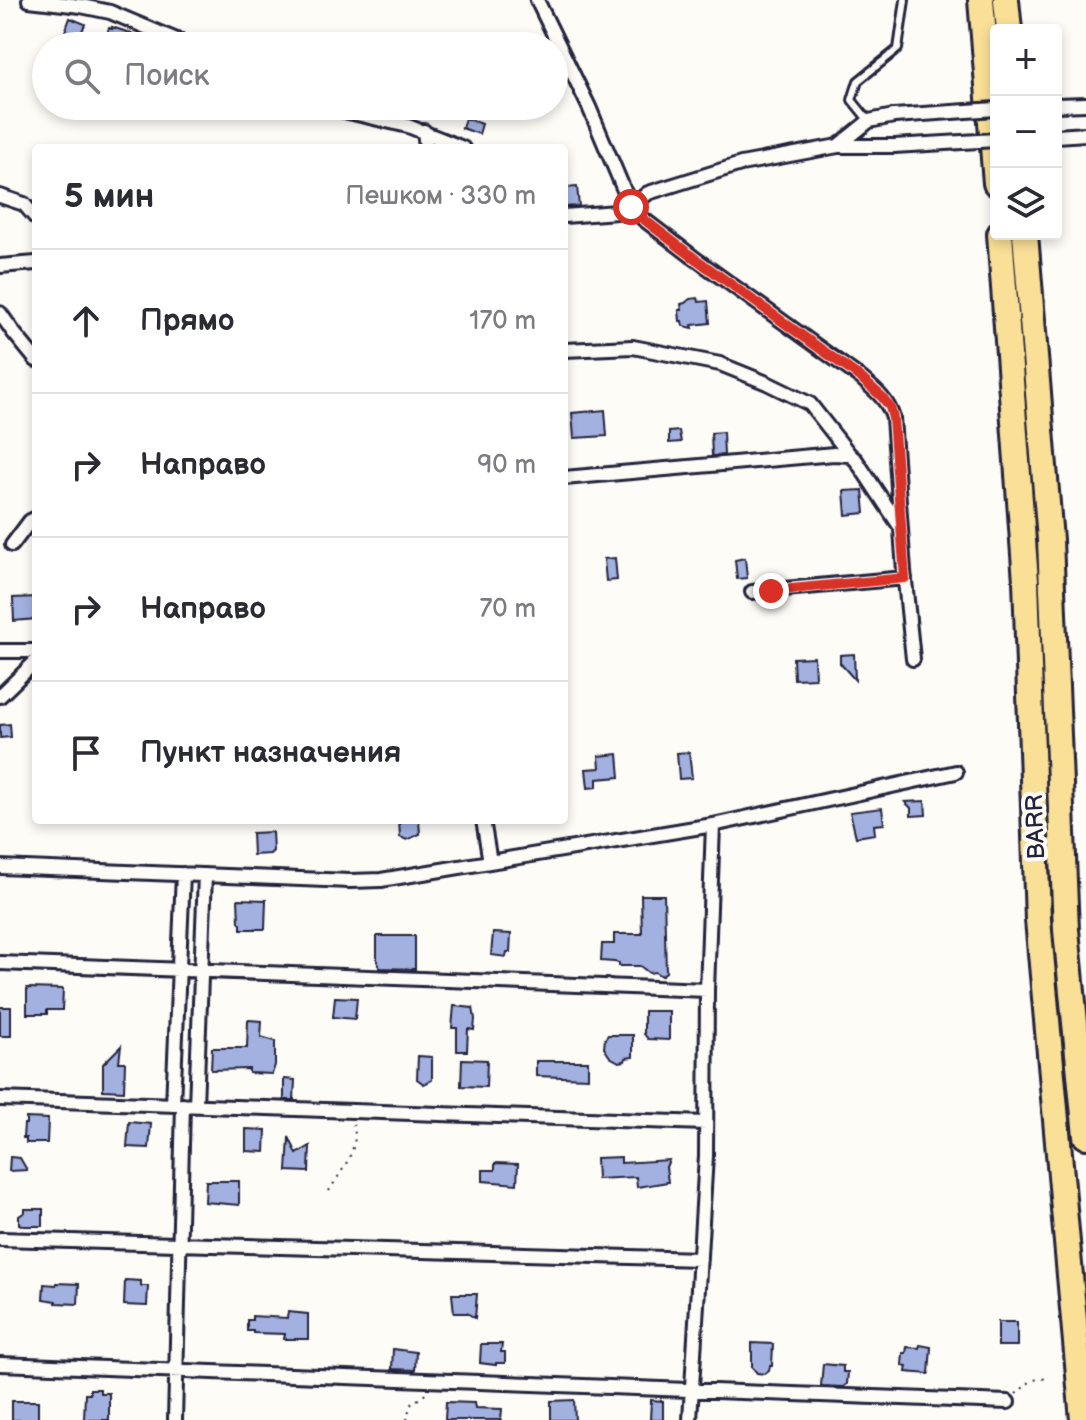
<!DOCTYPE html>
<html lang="ru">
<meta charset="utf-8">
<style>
:root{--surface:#fff;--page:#f2f2f3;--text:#2b2b33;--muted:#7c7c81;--line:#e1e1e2}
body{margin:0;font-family:"Balsamiq Sans",sans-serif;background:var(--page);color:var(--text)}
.controls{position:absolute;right:24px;top:24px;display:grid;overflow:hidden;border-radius:8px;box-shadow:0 4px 12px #0003}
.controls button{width:72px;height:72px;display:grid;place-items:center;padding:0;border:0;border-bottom:2px solid var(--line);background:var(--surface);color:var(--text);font:40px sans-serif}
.stop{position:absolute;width:24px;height:24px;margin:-18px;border:6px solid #d93025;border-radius:50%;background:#fff}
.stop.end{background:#d93025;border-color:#fff;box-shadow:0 2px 8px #0008}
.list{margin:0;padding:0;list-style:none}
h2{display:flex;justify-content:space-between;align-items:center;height:104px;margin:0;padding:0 32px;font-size:34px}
h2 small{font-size:26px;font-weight:400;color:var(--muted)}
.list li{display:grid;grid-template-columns:52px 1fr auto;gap:24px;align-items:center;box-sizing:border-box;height:144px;padding:0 32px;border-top:2px solid var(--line)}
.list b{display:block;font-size:30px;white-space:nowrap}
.list em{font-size:26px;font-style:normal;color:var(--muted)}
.icon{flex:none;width:44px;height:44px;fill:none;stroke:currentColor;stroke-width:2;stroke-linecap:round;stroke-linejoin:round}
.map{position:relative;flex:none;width:1086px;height:1420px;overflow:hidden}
.search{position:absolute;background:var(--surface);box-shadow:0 4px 12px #0003;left:32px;top:32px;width:536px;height:88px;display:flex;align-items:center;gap:20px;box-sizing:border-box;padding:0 28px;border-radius:44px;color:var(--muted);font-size:30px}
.panel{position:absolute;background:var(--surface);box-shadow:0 4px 12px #0003;left:32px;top:144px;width:536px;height:680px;border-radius:8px}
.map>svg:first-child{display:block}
</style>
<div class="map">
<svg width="1086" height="1420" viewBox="0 0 1086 1420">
<rect width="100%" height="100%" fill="#fdfcf7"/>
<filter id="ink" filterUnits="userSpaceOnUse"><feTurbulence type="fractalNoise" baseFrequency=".0125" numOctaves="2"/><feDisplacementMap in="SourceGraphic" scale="16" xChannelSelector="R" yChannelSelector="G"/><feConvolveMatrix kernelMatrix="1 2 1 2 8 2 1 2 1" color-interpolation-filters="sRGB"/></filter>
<g filter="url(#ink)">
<path fill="#a2b1e0" stroke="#22223b" stroke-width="2" d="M70 18 85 24 76 46 63 41V37Z
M112 27 142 37 140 46 122 43 121 46H103L109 28 112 29Z
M465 118 482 124 479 134 462 128Z
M577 187 579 206 564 207V188Z
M698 298 699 302 708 301 710 323 692 325 693 328 683 326 682 321H680L679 310H682L681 304 685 303 690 299Z
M605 410 607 436 574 438 572 413Z
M679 431 681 442 669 443V432Z
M723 432 724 455 712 456 711 433Z
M863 490 865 513 846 515 844 491Z
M615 558 617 580 606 581 604 559Z
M745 558 747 578 737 579 735 560Z
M36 597V619L14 621 13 598Z
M854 654 855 680 840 663V655Z
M814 657 815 678 794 679 793 658Z
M10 724 11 737 0 738V725Z
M689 752 692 778 679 779 677 753Z
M618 754 620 777 597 779V787L588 788 586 769 600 768 599 756Z
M925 801 926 815 911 816V808L905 802Z
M882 808 884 824 874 825 875 834 856 837 850 812Z
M399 820H419L420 834 407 840 400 837Z
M272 832 273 851 270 854 253 855 252 833Z
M641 895H664L666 972 661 976 655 972 649 973 640 966H619V963L614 962 601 961 602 944H614V934H642Z
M238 899 266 900 265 929H241V924L239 922Z
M493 933 511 934 510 952H507L506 957 491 955Z
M377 936H415V969L380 968 377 961Z
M27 988 63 989 62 1010H47V1014H27Z
M335 997 357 998 355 1019 333 1017Z
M454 1006 473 1008 475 1019 474 1030 468 1029 467 1051H457V1028H452Z
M0 1007H11V1036H0Z
M644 1011H669V1040L648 1039 644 1034Z
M248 1020 262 1021 261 1037 275 1041V1065L272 1074 249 1073V1069L211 1070 212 1048H247Z
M608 1035H633V1057L626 1058 625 1061 619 1062 610 1057 604 1048 605 1039Z
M121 1046 119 1062H125L124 1091 103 1090V1064Z
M418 1056 432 1057V1080L424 1084 417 1079Z
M462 1059 487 1060 486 1087 461 1086Z
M536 1061H588V1078L536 1076Z
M284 1079 295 1080 294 1100H284Z
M26 1118 48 1119 47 1143H26V1138H23L24 1124H26Z
M129 1122 151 1124 149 1148 127 1147Z
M246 1129 266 1130 265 1152 246 1151Z
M289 1137 297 1154 310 1146 309 1172 287 1171Z
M10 1157 20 1158 27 1170 9 1171Z
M621 1157V1163L669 1160 666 1167 668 1182 637 1187 636 1177 597 1179 596 1158Z
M495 1163 518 1164 517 1184 483 1181V1170H495Z
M206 1181H239V1205L205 1202Z
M25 1209H43V1226H24L19 1224V1216L25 1212Z
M125 1280 141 1281V1286H148L147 1306 124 1305Z
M56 1283 79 1284 78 1304 56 1303V1301L43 1299 44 1284 56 1285Z
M452 1294H477L475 1318 467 1313H454Z
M288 1312 308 1314V1339H284L285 1334 253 1333V1331H247V1320H252V1316L287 1318Z
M998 1322H1017V1346H998Z
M752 1343 773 1344 772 1366H770L769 1371 765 1374 757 1373 752 1367Z
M481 1344H502L501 1352H505V1363H496V1365L480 1363Z
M920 1345 931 1347 929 1374 906 1372 907 1366 902 1365 903 1353H906L907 1347 919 1348Z
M393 1349 416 1352 415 1370 392 1369Z
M823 1364 843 1366V1372H848L847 1384 843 1387 821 1386Z
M90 1389H100V1393H109V1420H84L85 1394H90Z
M574 1400 575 1420H551V1401Z
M651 1400 663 1401V1420H650Z
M12 1401H38V1420H12Z
M446 1402 474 1403 475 1408 502 1409 501 1420H445Z"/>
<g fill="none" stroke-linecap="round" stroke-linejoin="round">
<g stroke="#22223b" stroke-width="12">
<path id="service" d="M869 121 852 100 858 81 898 49 905 0"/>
</g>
<g stroke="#22223b" stroke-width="18">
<path id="minor" d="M29 0 81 6 110 12 191 46
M537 0 589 107 631 207 642 218 693 257 861 378C875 390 888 400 893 418L904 571 913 659
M1056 105 1086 104
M323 106 408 126 463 148
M424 131 426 148
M1056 136 1086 134
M838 146 869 121 894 116
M0 196 24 204 36 218
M564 216 617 212 631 207 648 193 741 164 838 146H894
M0 266 36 263
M0 313 14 333 36 360
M564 350 633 347 720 364 767 383 810 404 850 455
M564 478 834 454 850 455 856 460 899 525
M12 545 30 521 36 518
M752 592 905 578
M0 651H36
M0 696 36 661
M483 820 490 862
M0 867 350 881 381 880 713 825 956 772
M0 963 707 990
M0 1099 706 1123
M173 1104 183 874
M196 1105 205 875
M0 1239 700 1259
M0 1364 1008 1402
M175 1420 183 1105
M690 1420 706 1156 707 990 713 825"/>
</g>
<g stroke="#22223b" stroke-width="30">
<path id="motorway" d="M981 0 996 183
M1006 0 1009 30
M1000 234 1026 581 1038 920 1083 1420
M1025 234 1050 540 1066 930 1086 1136"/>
</g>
<path stroke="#22223b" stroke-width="2" stroke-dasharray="2 6" stroke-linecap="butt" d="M329 1191C341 1171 361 1148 353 1124
M1016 1394 1032 1380 1048 1378
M407 1420 410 1405 427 1393"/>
<use href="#service" stroke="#fdfcf7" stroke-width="6"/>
<use href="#minor" stroke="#fdfcf7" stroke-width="12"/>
<use href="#motorway" stroke="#fadf96" stroke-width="24"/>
<g stroke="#22223b" stroke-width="18" stroke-linecap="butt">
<path id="minor-bridge" d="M894 116 996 109
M894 146 996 140"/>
</g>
<use href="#minor-bridge" stroke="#fdfcf7" stroke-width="12"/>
</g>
</g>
<g fill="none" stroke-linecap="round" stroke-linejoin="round" filter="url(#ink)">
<path stroke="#d93025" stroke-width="10" d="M631 207 642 218 693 257 861 378 882 397 890 407 893 418 905 578 771 591"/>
</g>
<g text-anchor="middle" stroke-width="8" stroke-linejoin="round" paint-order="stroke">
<g font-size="24" fill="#22223b" stroke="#fdfcf7">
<text transform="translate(1035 827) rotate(-92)" y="8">BARR</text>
</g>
</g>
</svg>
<div class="controls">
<button>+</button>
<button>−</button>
<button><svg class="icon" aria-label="layers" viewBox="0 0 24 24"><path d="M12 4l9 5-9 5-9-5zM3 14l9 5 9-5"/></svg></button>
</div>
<div class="stop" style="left:631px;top:207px"></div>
<div class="stop end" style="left:771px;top:591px"></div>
<div class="search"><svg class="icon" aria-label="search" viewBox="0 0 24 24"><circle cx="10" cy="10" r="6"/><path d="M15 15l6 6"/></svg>Поиск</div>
<section class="panel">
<h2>5 мин<small>Пешком · 330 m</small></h2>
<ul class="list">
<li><svg class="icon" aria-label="ahead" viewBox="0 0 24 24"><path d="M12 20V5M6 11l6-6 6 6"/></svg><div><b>Прямо</b></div><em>170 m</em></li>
<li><svg class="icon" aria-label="right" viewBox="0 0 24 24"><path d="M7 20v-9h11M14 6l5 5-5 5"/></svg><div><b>Направо</b></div><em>90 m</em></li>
<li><svg class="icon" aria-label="right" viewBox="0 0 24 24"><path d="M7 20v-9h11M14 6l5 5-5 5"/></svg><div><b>Направо</b></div><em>70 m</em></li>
<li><svg class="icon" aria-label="arrive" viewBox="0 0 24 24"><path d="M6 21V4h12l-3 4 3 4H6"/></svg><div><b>Пункт назначения</b></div></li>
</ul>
</section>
</div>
